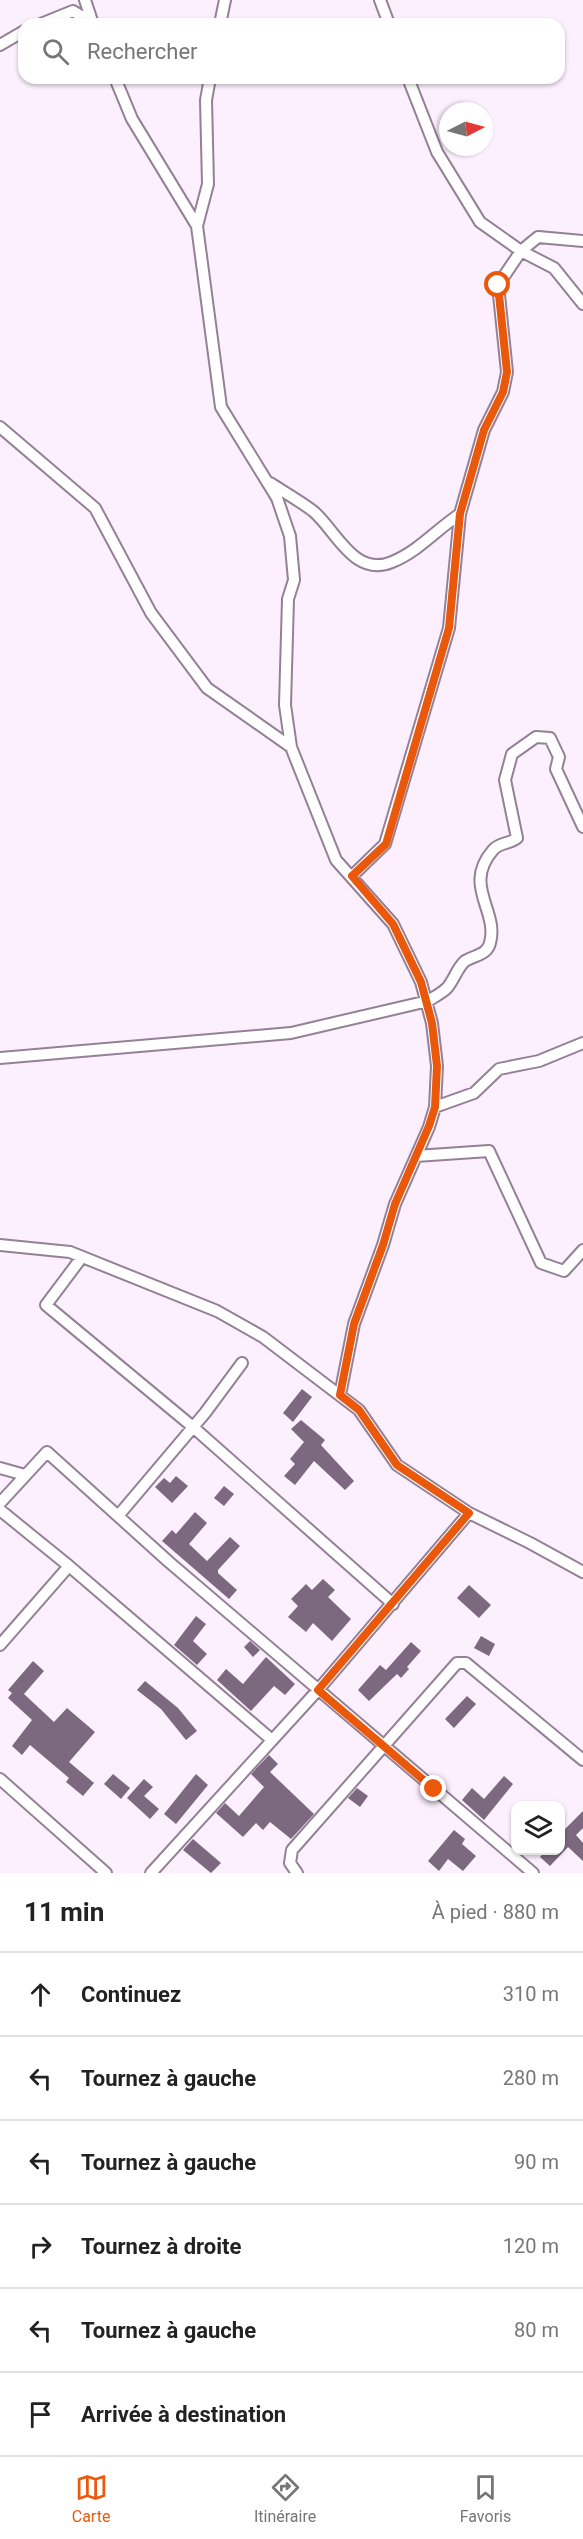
<!DOCTYPE html>
<html lang="fr">
<meta charset="utf-8">
<style>
:root{--surface:#fff;--page:#f2f2f2;--text:#222;--muted:#767676;--line:#e0e0e0;--accent:#ea580c}
body{margin:0;font-family:Roboto,sans-serif;background:var(--page);color:var(--text)}
.controls{position:absolute;right:18px;bottom:18px;display:grid;overflow:hidden;border-radius:12px;box-shadow:0 2px 4px #0004}
.controls button{width:54px;height:54px;display:grid;place-items:center;padding:0;border:0;border-bottom:2px solid var(--line);background:var(--surface);color:var(--text);font:30px sans-serif}
.compass{position:absolute;left:439px;top:102px;width:54px;height:54px;border-radius:50%;background:var(--surface);box-shadow:0 2px 4px #0004;rotate:84deg}
.stop{position:absolute;width:18px;height:18px;margin:-14px;border:4px solid #ea580c;border-radius:50%;background:#fff}
.stop.end{background:#ea580c;border-color:#fff;box-shadow:0 2px 6px #0008}
.list{margin:0;padding:0;list-style:none}
h2{display:flex;justify-content:space-between;align-items:center;height:78px;margin:0;padding:0 24px;font-size:26px}
h2 small{font-size:20px;font-weight:400;color:var(--muted)}
.list li{display:grid;grid-template-columns:39px 1fr auto;gap:18px;align-items:center;box-sizing:border-box;height:84px;padding:0 24px;border-top:2px solid var(--line)}
.list b{display:block;font-size:22px;white-space:nowrap}
.list em{font-size:20px;font-style:normal;color:var(--muted)}
.icon{flex:none;width:33px;height:33px;fill:none;stroke:currentColor;stroke-width:2;stroke-linecap:round;stroke-linejoin:round}
.map{position:relative;flex:none;width:583px;height:1873px;overflow:hidden}
.search{position:absolute;background:var(--surface);box-shadow:0 2px 4px #0004;left:18px;right:18px;top:18px;height:66px;display:flex;align-items:center;gap:15px;box-sizing:border-box;padding:0 21px;border-radius:18px;color:var(--muted);font-size:22px}
.sheet{height:582px;background:var(--surface)}
nav{display:flex;justify-content:space-around;align-items:center;box-sizing:border-box;height:84px;border-top:2px solid var(--line);background:var(--surface);font-size:16px;color:var(--muted)}
nav a{display:grid;justify-items:center;gap:3px}
nav .on{color:var(--accent)}
.map>svg:first-child{display:block}
</style>
<div class="map">
<svg width="583" height="1873" viewBox="0 0 583 1873">
<rect width="100%" height="100%" fill="#fceffe"/>
<path fill="#7c697f" d="M302 1389 312 1397 293 1422 283 1413Z
M301 1420 325 1440 321 1445 354 1481 345 1490 314 1461 295 1485 284 1476 295 1464 290 1459 304 1442 291 1429Z
M176 1476 188 1486 172 1503 155 1487 164 1478 170 1483Z
M224 1486 234 1494 224 1506 214 1498Z
M195 1512 207 1523 189 1544 207 1561 230 1537 240 1546 218 1570V1573L237 1590 229 1599 162 1541 172 1530 176 1534Z
M323 1579 335 1590 328 1597 351 1619 332 1641 313 1623 306 1632 288 1617 298 1606 291 1599 306 1584 312 1590Z
M469 1585 491 1605 479 1618 457 1598Z
M196 1616 206 1624 193 1641 207 1654 197 1665 174 1645Z
M481 1636 495 1644 489 1656 474 1648Z
M250 1641 260 1650 253 1657 244 1647Z
M411 1642 421 1651 407 1667 409 1669 401 1678 397 1674 369 1701 358 1690 380 1665 386 1670Z
M266 1657 295 1684 285 1695 274 1686 251 1711 217 1680 226 1669 243 1684Z
M33 1661 44 1671 24 1694 54 1722 67 1708 95 1732 69 1762 94 1783 83 1796 66 1782 69 1778 30 1745 22 1755 12 1746 32 1720 8 1698 12 1693 8 1690Z
M145 1681 178 1708 197 1731 186 1740 161 1709 137 1690Z
M467 1696 476 1704 454 1728 445 1719Z
M269 1755 278 1764 270 1772 314 1814 291 1839 270 1822 263 1830 256 1823 243 1837 216 1813 225 1803 239 1816 264 1787 251 1774Z
M113 1774 130 1788 121 1799 104 1784Z
M196 1774 208 1785 176 1824 164 1814Z
M504 1776 513 1784 484 1820 462 1800 472 1788 484 1799Z
M144 1779 153 1787 144 1796 159 1809 150 1819 127 1798Z
M357 1788 368 1796 360 1807 348 1798Z
M583 1811V1828L576 1835 583 1843V1861L568 1847 550 1866 540 1857 545 1851H561V1833Z
M454 1830 465 1839 462 1844 476 1856 463 1871 448 1859 439 1871 428 1861Z
M193 1839 221 1863 211 1873 183 1850Z"/>
<g fill="none" stroke-linecap="round" stroke-linejoin="round">
<g stroke="#948097" stroke-width="14">
<path id="minor" d="M85 0 93 24
M380 0 389 24
M41 24 73 11 93 23
M220 24 225 0
M0 45 24 31
M115 78 132 119 197 226
M210 78 206 100 208 184 197 226 221 407 277 498 290 536 294 580 288 599 285 705 291 747 336 860 393 924 421 982 432 1023 437 1066 435 1107 429 1127 395 1204 383 1245 354 1324 340 1395
M408 78 437 152 480 222 521 251 554 268 583 304
M0 427 95 508 151 613 207 688 291 747
M270 483C284 492 300 501 313 511 336 530 354 578 392 562 419 551 437 529 460 514
M352 876 385 844 449 628 460 514 484 430 503 392 507 372 498 285 521 251 538 237 583 241
M0 1058 291 1033 428 1001C434 997 442 993 447 988 454 980 457 968 465 961 475 955 487 955 490 943 499 910 462 886 493 850 500 842 510 844 517 838L505 780 512 754 536 737 550 738 559 757 556 769 583 827
M435 1107 474 1093 499 1069 539 1061 583 1043
M416 1156 489 1151 541 1263 564 1271 583 1250
M0 1245 70 1252 217 1311 263 1337 359 1410 397 1465 469 1513 530 1543 583 1572
M82 1257 46 1305 193 1427 393 1604
M0 1468 25 1475
M0 1503 47 1452 169 1562 533 1873
M0 1510 69 1566 272 1740
M118 1516 205 1413 242 1363
M0 1645 69 1566
M0 1779 106 1873
M151 1873 318 1690 469 1513
M297 1873 290 1863 292 1850 457 1663H466L583 1760"/>
</g>
<use href="#minor" stroke="#fff" stroke-width="10"/>
</g>
<g fill="none" stroke-linecap="round" stroke-linejoin="round">
<path stroke="#ea580c" stroke-width="8" d="M434 1789 318 1690 469 1513 397 1465 359 1410 340 1395 354 1324 383 1245 395 1204 429 1126 435 1107 437 1066 432 1023 421 982 393 924 352 876 386 844 449 628 460 514 484 430 503 392 507 372 498 285"/>
</g>
</svg>
<div class="controls">
<button><svg class="icon" aria-label="layers" viewBox="0 0 24 24"><path d="M12 4l9 5-9 5-9-5zM3 14l9 5 9-5"/></svg></button>
</div>
<svg class="compass" viewBox="-18 -18 36 36"><path d="M0-13l5 13h-10z" fill="#e53935"/><path d="M0 13l5-13h-10z" fill="#767676"/></svg>
<div class="stop" style="left:498px;top:285px"></div>
<div class="stop end" style="left:434px;top:1789px"></div>
<div class="search"><svg class="icon" aria-label="search" viewBox="0 0 24 24"><circle cx="10" cy="10" r="6"/><path d="M15 15l6 6"/></svg>Rechercher</div>
</div>
<section class="sheet">
<h2>11 min<small>À pied · 880 m</small></h2>
<ul class="list">
<li><svg class="icon" aria-label="ahead" viewBox="0 0 24 24"><path d="M12 20V5M6 11l6-6 6 6"/></svg><div><b>Continuez</b></div><em>310 m</em></li>
<li><svg class="icon" aria-label="left" viewBox="0 0 24 24"><path d="M17 20v-9H6M10 6l-5 5 5 5"/></svg><div><b>Tournez à gauche</b></div><em>280 m</em></li>
<li><svg class="icon" aria-label="left" viewBox="0 0 24 24"><path d="M17 20v-9H6M10 6l-5 5 5 5"/></svg><div><b>Tournez à gauche</b></div><em>90 m</em></li>
<li><svg class="icon" aria-label="right" viewBox="0 0 24 24"><path d="M7 20v-9h11M14 6l5 5-5 5"/></svg><div><b>Tournez à droite</b></div><em>120 m</em></li>
<li><svg class="icon" aria-label="left" viewBox="0 0 24 24"><path d="M17 20v-9H6M10 6l-5 5 5 5"/></svg><div><b>Tournez à gauche</b></div><em>80 m</em></li>
<li><svg class="icon" aria-label="arrive" viewBox="0 0 24 24"><path d="M6 21V4h12l-3 4 3 4H6"/></svg><div><b>Arrivée à destination</b></div></li>
</ul>
</section>
<nav>
<a class="on"><svg class="icon" aria-label="map" viewBox="0 0 24 24"><path d="M3 6l6-2 6 2 6-2v14l-6 2-6-2-6 2zM9 4v14M15 6v14"/></svg>Carte</a>
<a><svg class="icon" aria-label="directions" viewBox="0 0 24 24"><path d="M12 3l9 9-9 9-9-9zM9 14v-3h6M13 9l2 2-2 2"/></svg>Itinéraire</a>
<a><svg class="icon" aria-label="saved" viewBox="0 0 24 24"><path d="M7 4h10v16l-5-4-5 4z"/></svg>Favoris</a>
</nav>
